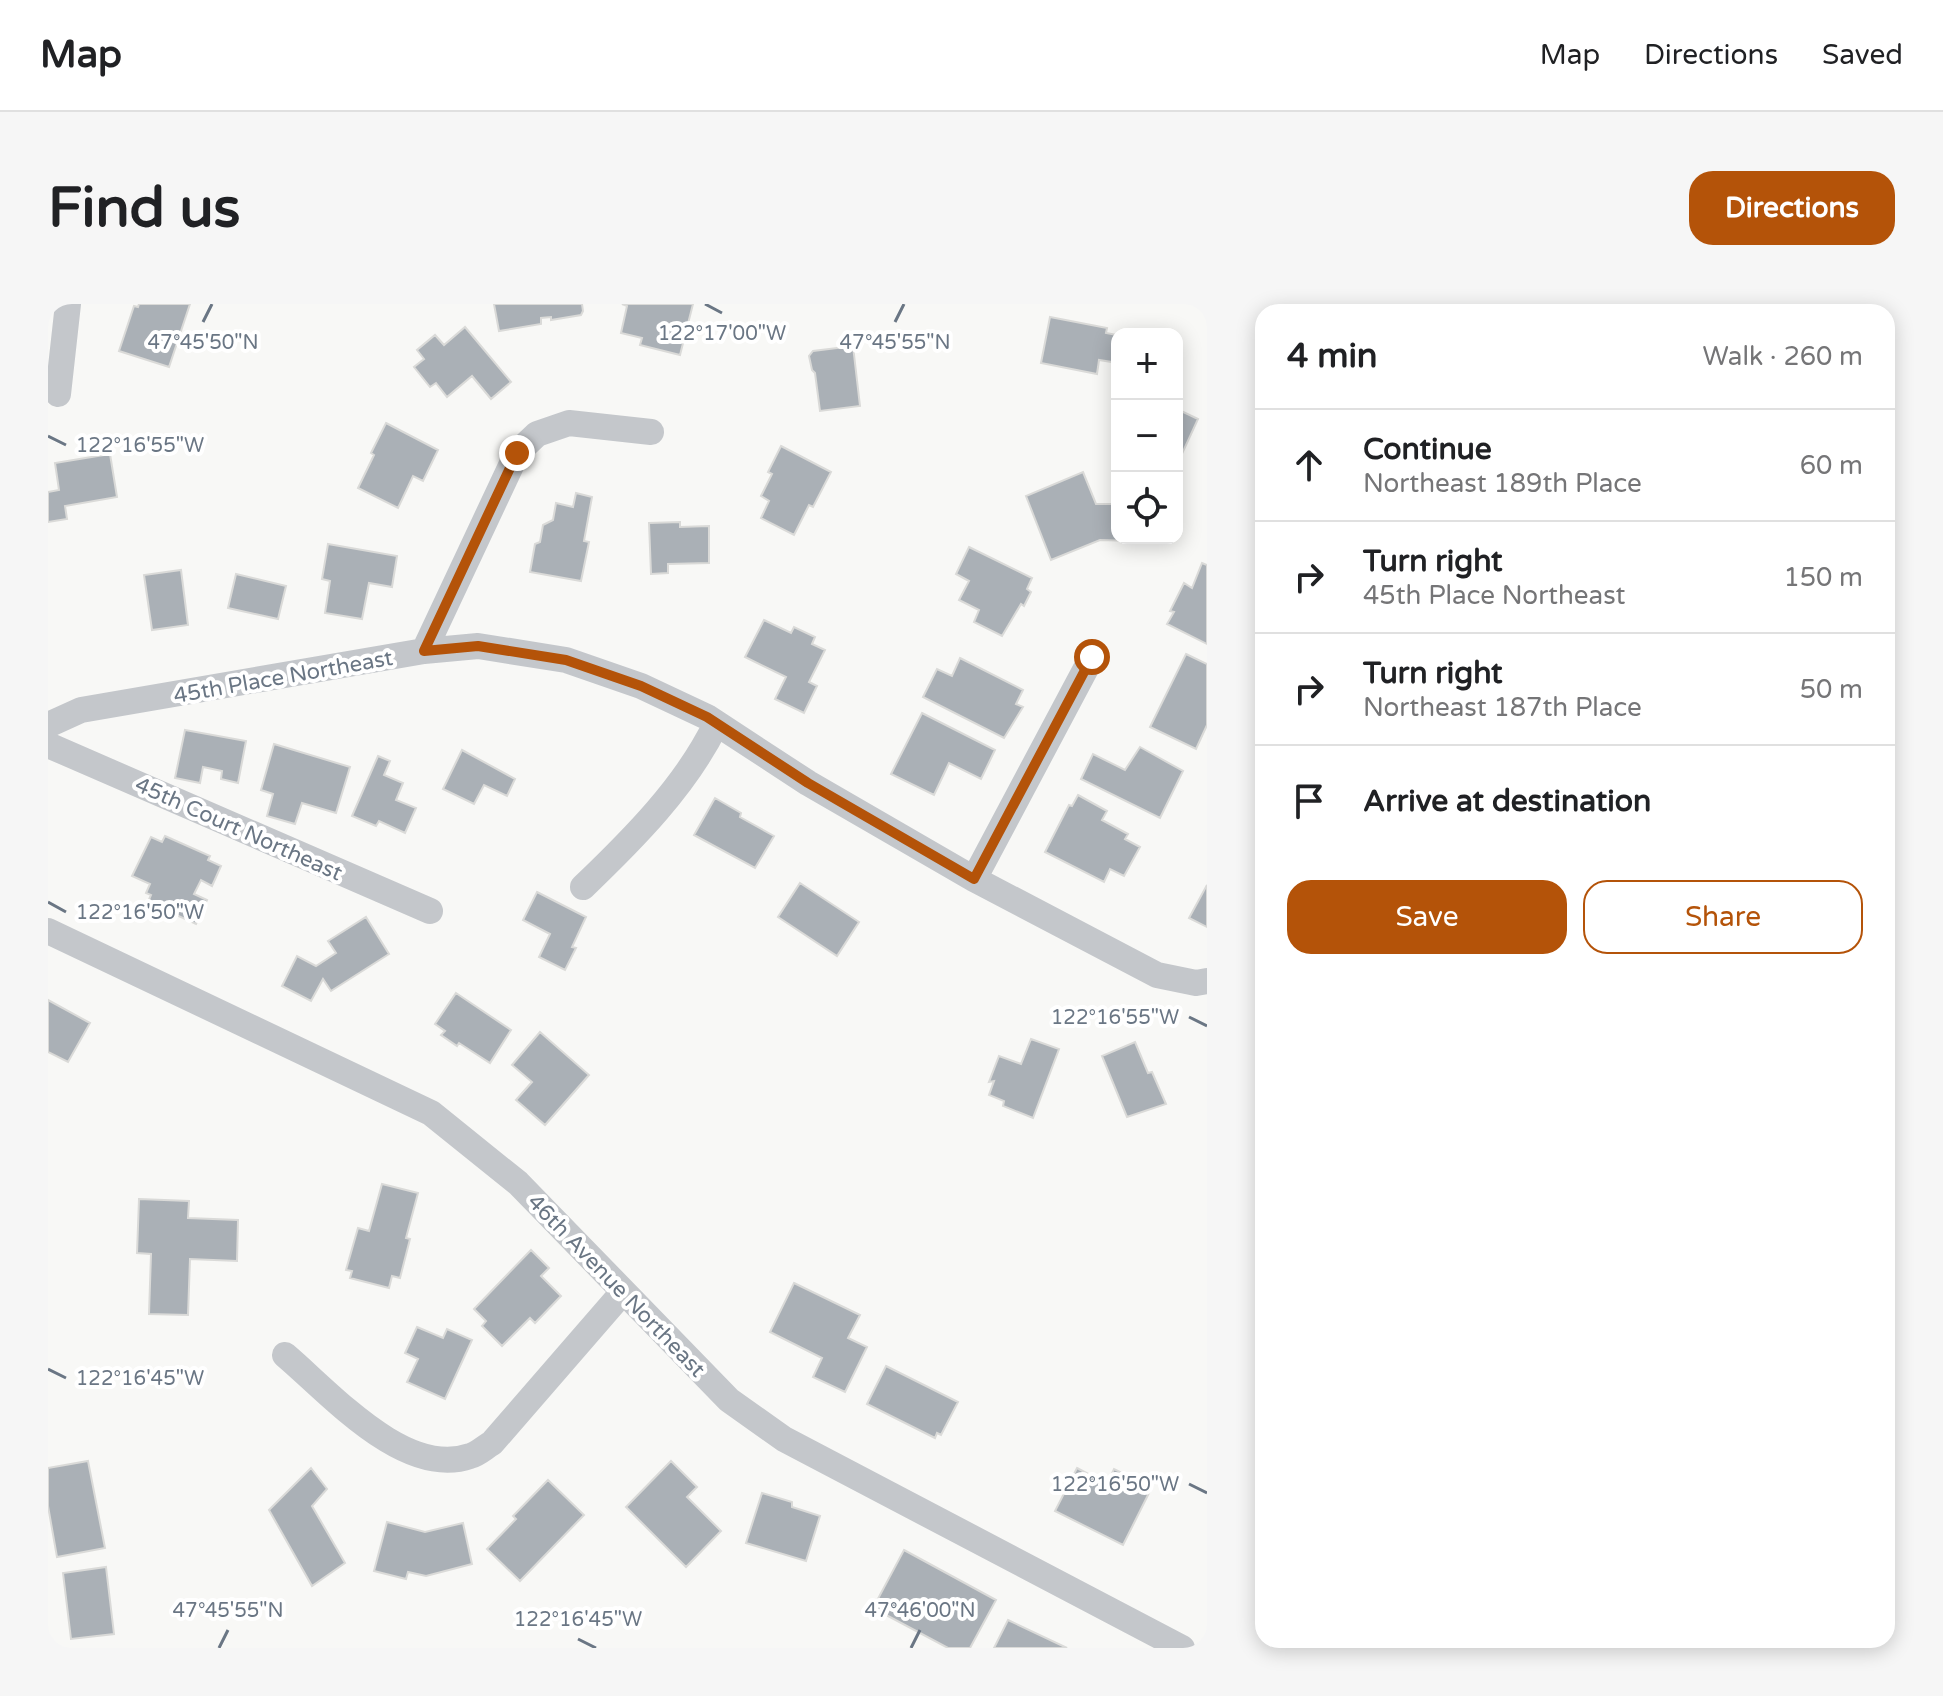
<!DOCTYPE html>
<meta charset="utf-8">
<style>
:root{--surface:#fff;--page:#f6f6f6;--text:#202124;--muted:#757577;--line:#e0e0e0;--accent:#b45309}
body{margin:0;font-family:"Varela Round",sans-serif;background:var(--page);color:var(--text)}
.controls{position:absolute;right:24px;top:24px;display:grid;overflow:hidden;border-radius:16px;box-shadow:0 4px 20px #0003}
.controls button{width:72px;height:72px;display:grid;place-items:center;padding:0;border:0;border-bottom:2px solid var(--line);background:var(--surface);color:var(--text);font:40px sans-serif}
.stop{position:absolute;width:24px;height:24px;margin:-18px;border:6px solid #b45309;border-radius:50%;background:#fff}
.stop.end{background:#b45309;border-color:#fff;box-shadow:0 2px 8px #0008}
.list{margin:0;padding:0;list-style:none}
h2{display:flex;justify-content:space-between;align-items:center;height:104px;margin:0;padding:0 32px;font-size:34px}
h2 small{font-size:26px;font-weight:400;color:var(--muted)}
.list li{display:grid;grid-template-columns:52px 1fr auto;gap:24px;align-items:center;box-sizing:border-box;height:112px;padding:0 32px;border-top:2px solid var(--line)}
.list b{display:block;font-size:30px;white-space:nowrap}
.list p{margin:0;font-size:26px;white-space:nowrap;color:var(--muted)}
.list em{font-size:26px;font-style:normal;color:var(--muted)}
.actions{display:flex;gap:16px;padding:24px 32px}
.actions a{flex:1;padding:18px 0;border:2px solid var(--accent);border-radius:24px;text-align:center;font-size:28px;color:var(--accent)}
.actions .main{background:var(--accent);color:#fff}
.icon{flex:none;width:44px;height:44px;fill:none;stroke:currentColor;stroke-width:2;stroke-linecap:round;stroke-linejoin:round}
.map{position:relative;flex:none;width:1159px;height:1344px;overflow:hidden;border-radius:24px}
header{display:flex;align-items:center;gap:48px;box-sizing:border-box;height:112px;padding:0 40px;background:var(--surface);border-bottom:2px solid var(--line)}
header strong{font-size:38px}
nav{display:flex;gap:44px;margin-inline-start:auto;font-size:28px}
.intro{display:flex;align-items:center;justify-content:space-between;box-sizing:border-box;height:192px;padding:0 48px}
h1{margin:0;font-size:56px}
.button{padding:20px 36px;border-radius:24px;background:var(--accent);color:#fff;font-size:28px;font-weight:700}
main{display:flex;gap:48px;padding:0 48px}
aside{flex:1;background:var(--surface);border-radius:24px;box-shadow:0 4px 20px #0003}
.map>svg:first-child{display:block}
</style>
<header>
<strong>Map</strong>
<nav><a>Map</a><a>Directions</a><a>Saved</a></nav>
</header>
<div class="intro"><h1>Find us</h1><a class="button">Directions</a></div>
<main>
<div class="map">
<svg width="1159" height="1344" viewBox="0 0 1159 1344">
<rect width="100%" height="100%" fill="#f8f8f6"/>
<path fill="#aab0b6" stroke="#dadad8" stroke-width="2" d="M91 0H142L121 63 71 47 86 2 90 3Z
M446 0H534L535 7 533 11 503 16V13L493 14V20L451 27Z
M574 0H645L632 51 592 41 594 34 573 29 579 2Z
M1002 13 1059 24 1058 29 1069 31 1064 58 1051 56 1049 70 993 59Z
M417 23 463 78 443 95 424 72 399 93 388 79 382 83 366 63 376 55 369 46 387 31 396 41Z
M805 42 812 102 772 107 767 69 764 66 761 52 765 47Z
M1129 105 1150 115 1133 152 1129 150Z
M338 119 390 146 375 177 365 172 350 204 310 184 326 151 323 149Z
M733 142 783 168 765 203 761 201 746 231 713 214 721 197 713 192 724 170 720 168Z
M62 150 69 193 17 202 19 215 0 218V188L11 186 7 159Z
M1035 168 1048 200H1069V234H1086V237L1052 236 1003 256 978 192Z
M528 189 544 193 536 237 541 238 533 277 482 268 487 240 492 238 495 221 505 216 508 199 525 203Z
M632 218V223L661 222V259L620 260V269L603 270 601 219Z
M280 240 349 252 344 283 321 279 314 315 277 309 282 277 274 275Z
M921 243 984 274 979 285 983 288 976 302 973 300 954 332 926 318 931 306 911 296 921 277 908 270Z
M1154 259 1159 261V340L1119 320 1126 308 1122 307 1136 279 1144 284Z
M133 266 140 321 104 326 96 271Z
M188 270 238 282 230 315 180 304Z
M716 316 743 329 746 323 767 333 764 340 777 346 761 378 769 382 756 409 727 395 738 373 697 353Z
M1138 350 1159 360V421L1148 445 1102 423Z
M912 354 975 386 968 400 975 403 956 434 875 393 889 365 904 372Z
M874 409 947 446 933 475 901 459 886 491 843 470Z
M137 426 198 437 190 479 173 475 174 467 155 463 152 479 127 474Z
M226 440 302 463 288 509 254 499 247 520 219 512 225 490 213 486Z
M1092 443 1135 467 1112 514 1033 475 1045 450 1077 466Z
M414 446 467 475 459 492 436 481 426 500 395 485Z
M330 452 342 457 336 471 355 479 348 496 368 504 357 529 331 517 328 522 304 512Z
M1030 491 1059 507 1054 516 1080 530 1077 535 1092 543 1076 572 1062 565 1056 578 997 548 1021 501 1024 502Z
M667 494 693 509 692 513 726 532 707 564 646 531Z
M117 532 162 552 160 556 173 562 164 582 153 576 146 590 159 596 148 620 126 610 127 606 114 600 112 606 99 600 103 591 98 589 102 580 84 572 103 533 114 538Z
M752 579 811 618 789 652 730 613Z
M1159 581V623L1141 614Z
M489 588 538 613 524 643 528 644 517 666 491 653 502 630 475 616Z
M318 613 341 650 283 687 275 675 263 697 234 682 249 652 268 662 288 649 280 637Z
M408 689 463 726 442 759 411 739 409 742 393 731 397 727 387 720Z
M0 696 42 719 20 758 0 748Z
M492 728 541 771 497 821 468 796 484 778 464 761Z
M983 735 1011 745 985 814 955 802 956 797 941 791 946 777 941 778 951 752 973 760Z
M1087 738 1100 769 1104 768 1118 800 1079 813 1054 752Z
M334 880 370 889 358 934 362 935 352 974 344 972 341 984 302 974 304 967 298 966 310 924 321 927Z
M91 895 141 897 140 914 190 916 189 957 142 955 140 1011 101 1010 103 950 89 949Z
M483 946 501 964 493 972 513 992 487 1019 482 1014 454 1042 434 1022 438 1017 426 1005Z
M746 979 812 1011 800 1034 819 1043 797 1088 765 1073 774 1054 722 1028Z
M369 1023 395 1034 399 1025 424 1036 397 1095 359 1078 370 1055 357 1049Z
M838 1062 910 1098 893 1131 889 1129 887 1134 819 1100Z
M40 1157 57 1244 9 1253 0 1202V1164Z
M623 1157 649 1183 639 1193 673 1227 638 1263 578 1203Z
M263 1164 279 1185 264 1202 297 1259 264 1282 221 1206Z
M1029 1164 1059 1180 1066 1165 1104 1183 1075 1241 1007 1207Z
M500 1176 536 1211 472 1277 439 1245 468 1215 465 1212Z
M714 1189 744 1198V1203L772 1212 758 1257 698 1239Z
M339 1218 377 1228 415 1219 424 1260 378 1272 360 1268 358 1275 326 1267Z
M856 1246 948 1296 922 1344H900L825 1304Z
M58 1263 66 1330 23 1335 15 1269Z
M960 1316 1019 1344H946Z"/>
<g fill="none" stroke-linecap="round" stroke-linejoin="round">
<path stroke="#c4c7cb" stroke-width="26" d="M10 90 20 0
M376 347 469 149 489 130 521 119 603 128
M0 421 33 406 376 347 430 342 518 356 593 382 659 413 760 479 926 575 1109 671 1148 679 1159 677
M0 441 382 607
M926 575 1044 353
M535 583C585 535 638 482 668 420
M0 627 383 809 470 879 681 1096 736 1135 1134 1344
M237 1051C282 1089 357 1175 422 1152 430 1150 437 1143 444 1139L575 988"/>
</g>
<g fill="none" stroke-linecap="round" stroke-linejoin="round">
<path stroke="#b45309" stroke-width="10" d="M469 149 376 347 430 342 518 356 593 382 659 413 760 479 926 575 1044 353"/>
</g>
<path fill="none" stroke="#6a7684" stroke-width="3" d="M657 0 674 9M155 18 164 0M847 18 856 0M0 132 18 141M0 598 18 608M1141 713 1159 722M0 1065 18 1074M1141 1180 1159 1189M530 1335 548 1344M171 1344 180 1326M863 1344 872 1326"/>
<g text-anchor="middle" stroke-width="8" stroke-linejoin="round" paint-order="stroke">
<g font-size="22" fill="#6a7684" stroke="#fff">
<text transform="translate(235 372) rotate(-10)" y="8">45th Place Northeast</text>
<text transform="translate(191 524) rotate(24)" y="8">45th Court Northeast</text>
<text transform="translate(569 981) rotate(46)" y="8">46th Avenue Northeast</text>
</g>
</g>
<g font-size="20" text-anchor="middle" fill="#6a7684" stroke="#fff" stroke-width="8" stroke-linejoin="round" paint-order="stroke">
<text x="674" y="36">122°17'00"W</text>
<text x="155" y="45">47°45'50"N</text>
<text x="847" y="45">47°45'55"N</text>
<text x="92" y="148">122°16'55"W</text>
<text x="92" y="615">122°16'50"W</text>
<text x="1067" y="720">122°16'55"W</text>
<text x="92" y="1081">122°16'45"W</text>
<text x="1067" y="1187">122°16'50"W</text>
<text x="180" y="1313">47°45'55"N</text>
<text x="872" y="1313">47°46'00"N</text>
<text x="530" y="1322">122°16'45"W</text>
</g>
</svg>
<div class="controls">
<button>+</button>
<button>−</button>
<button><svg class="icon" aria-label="locate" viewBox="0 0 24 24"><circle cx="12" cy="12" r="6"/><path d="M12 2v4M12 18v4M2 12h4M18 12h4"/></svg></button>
</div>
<div class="stop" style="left:1044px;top:353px"></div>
<div class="stop end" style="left:469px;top:149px"></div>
</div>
<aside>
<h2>4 min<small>Walk · 260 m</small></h2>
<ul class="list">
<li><svg class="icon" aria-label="ahead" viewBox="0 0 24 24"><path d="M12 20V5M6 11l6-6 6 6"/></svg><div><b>Continue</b><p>Northeast 189th Place</p></div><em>60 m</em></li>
<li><svg class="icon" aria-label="right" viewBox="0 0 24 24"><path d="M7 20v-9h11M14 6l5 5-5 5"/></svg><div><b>Turn right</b><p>45th Place Northeast</p></div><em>150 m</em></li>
<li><svg class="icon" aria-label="right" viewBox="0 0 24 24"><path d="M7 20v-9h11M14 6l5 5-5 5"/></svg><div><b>Turn right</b><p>Northeast 187th Place</p></div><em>50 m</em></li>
<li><svg class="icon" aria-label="arrive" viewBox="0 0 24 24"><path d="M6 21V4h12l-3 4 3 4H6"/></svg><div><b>Arrive at destination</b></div></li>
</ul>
<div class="actions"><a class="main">Save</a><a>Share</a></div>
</aside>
</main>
